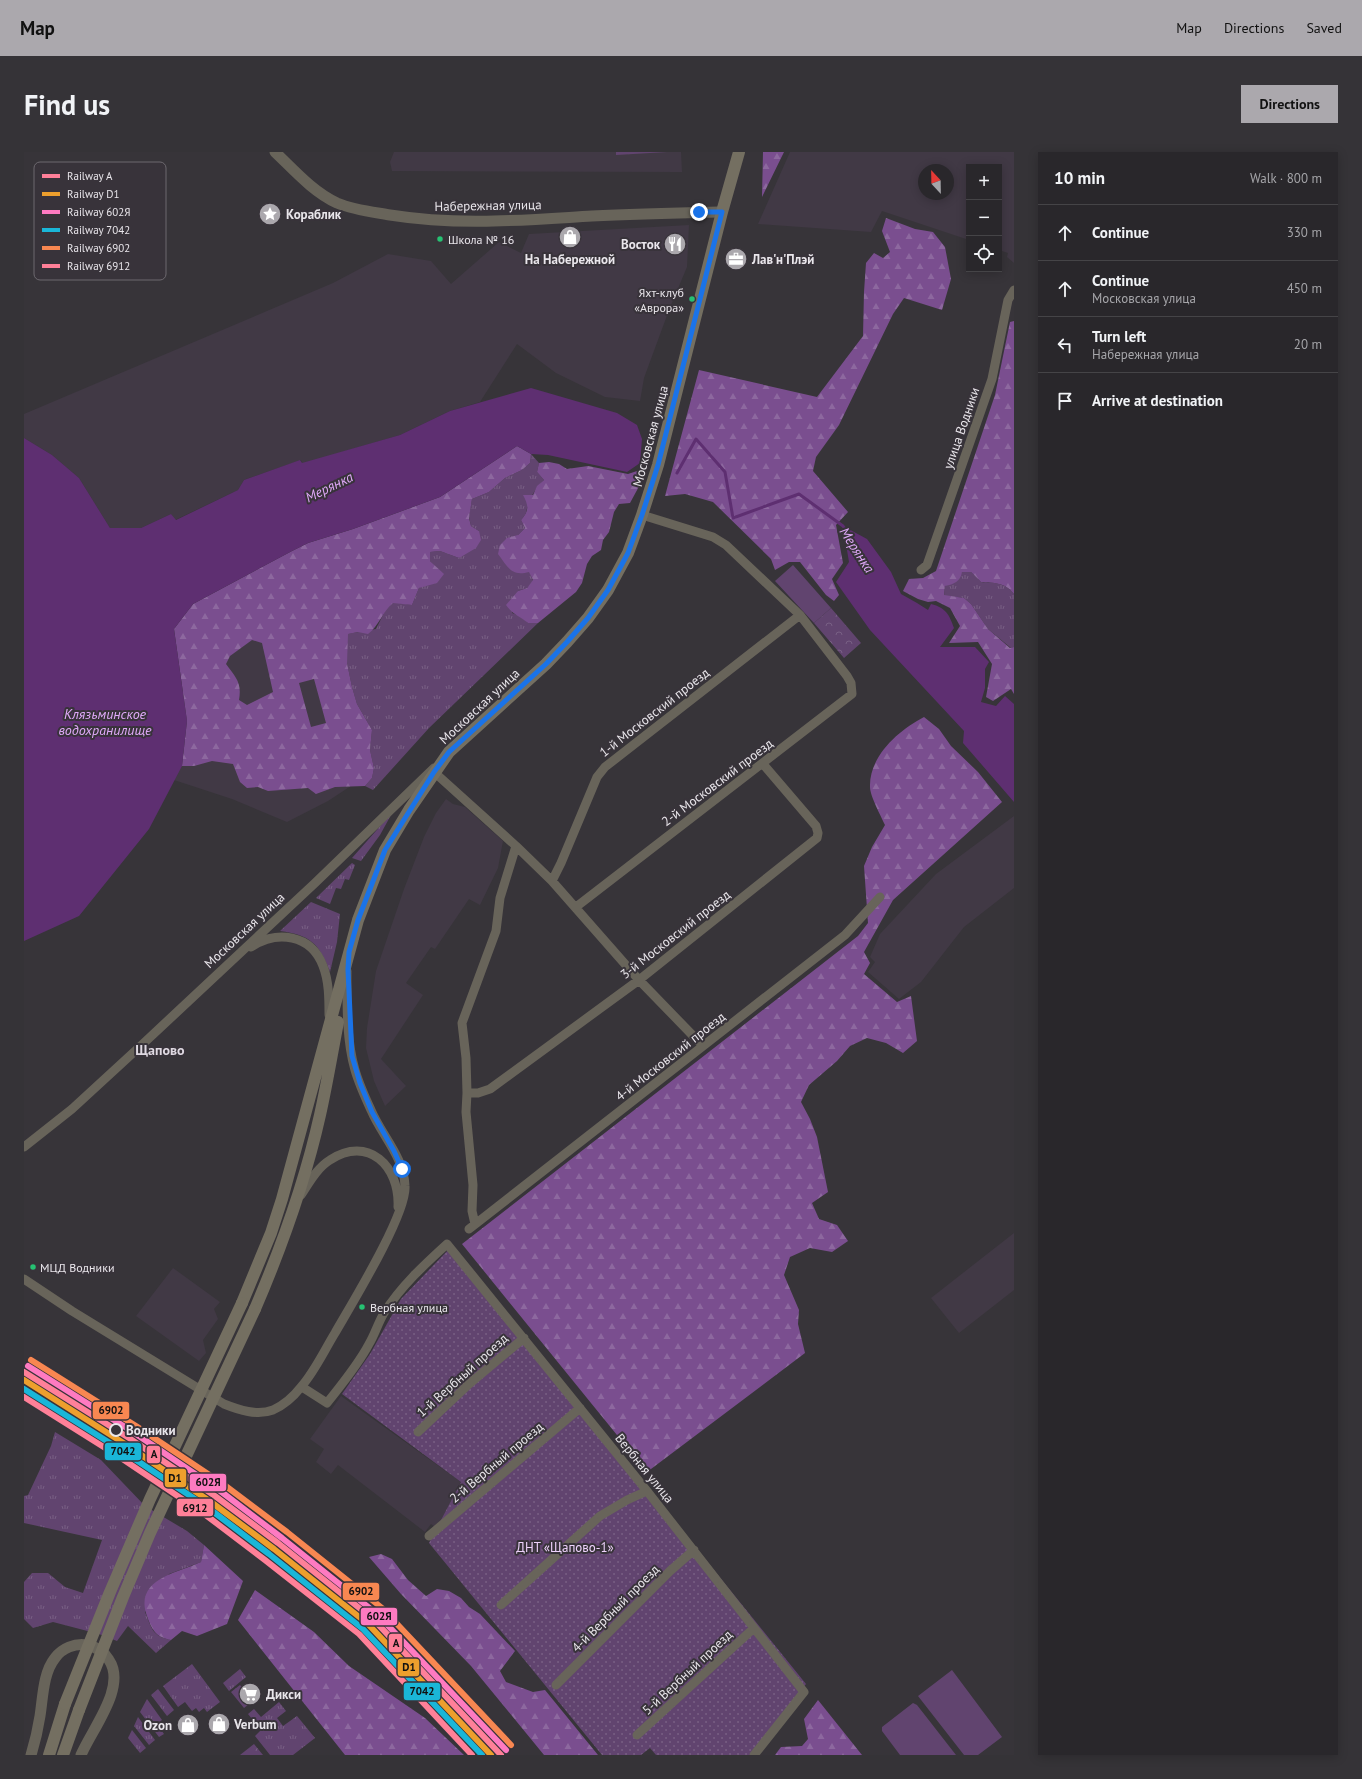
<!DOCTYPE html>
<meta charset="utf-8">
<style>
:root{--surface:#29272b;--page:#353337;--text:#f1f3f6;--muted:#a5a5a9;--line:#454447;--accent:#aba8ad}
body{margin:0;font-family:"PT Sans",sans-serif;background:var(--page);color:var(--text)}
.controls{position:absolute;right:12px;top:12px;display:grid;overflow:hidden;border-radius:0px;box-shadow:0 2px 10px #0003}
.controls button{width:36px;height:36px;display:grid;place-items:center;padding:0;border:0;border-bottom:1px solid var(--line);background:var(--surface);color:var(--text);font:20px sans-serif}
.compass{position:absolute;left:894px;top:12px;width:36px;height:36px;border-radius:50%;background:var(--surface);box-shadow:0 2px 10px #0003;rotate:338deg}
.stop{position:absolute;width:12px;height:12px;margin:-9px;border:3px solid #1a73e8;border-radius:50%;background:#fff}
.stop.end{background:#1a73e8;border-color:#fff;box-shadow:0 1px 4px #0008}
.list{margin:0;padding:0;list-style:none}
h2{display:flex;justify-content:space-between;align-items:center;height:52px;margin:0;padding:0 16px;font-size:17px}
h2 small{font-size:13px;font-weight:400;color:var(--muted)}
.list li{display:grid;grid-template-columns:26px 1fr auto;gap:12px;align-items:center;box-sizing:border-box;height:56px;padding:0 16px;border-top:1px solid var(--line)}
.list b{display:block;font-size:15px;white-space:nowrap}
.list p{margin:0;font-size:13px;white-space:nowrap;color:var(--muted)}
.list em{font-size:13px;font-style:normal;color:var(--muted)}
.icon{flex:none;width:22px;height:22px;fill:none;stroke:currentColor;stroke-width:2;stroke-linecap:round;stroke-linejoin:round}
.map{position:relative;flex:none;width:990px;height:1603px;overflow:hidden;border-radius:0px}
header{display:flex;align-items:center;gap:24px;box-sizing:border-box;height:56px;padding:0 20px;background:var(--accent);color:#111}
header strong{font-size:19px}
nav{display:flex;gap:22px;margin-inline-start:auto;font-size:14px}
.intro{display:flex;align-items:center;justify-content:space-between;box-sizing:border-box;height:96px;padding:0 24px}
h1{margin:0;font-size:28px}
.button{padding:10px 18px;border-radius:0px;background:var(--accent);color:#111;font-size:14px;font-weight:700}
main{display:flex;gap:24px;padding:0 24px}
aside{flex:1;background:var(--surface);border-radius:0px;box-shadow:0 2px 10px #0003}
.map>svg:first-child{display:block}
</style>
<header>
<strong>Map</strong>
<nav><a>Map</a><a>Directions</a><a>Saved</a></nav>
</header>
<div class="intro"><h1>Find us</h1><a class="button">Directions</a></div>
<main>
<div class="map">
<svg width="990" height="1603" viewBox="0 0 990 1603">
<defs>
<pattern id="grass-tufts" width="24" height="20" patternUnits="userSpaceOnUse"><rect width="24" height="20" fill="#61446f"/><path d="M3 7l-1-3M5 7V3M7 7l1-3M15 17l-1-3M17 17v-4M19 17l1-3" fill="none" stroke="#785f84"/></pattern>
<pattern id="forest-firs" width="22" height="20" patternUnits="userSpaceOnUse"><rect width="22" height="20" fill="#7a4e8f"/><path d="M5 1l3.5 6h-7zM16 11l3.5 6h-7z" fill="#8d689f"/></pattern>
<pattern id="park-crowns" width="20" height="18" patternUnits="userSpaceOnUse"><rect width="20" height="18" fill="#61446f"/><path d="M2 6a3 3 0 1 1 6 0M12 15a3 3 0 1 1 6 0" fill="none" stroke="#785f84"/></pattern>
<pattern id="garden-dots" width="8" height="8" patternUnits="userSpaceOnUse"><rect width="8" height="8" fill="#61446f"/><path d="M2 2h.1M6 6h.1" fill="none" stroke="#785f84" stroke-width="1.8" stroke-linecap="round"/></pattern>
</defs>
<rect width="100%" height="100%" fill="#373439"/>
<path fill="#413945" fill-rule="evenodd" d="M370 0H657L658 20 368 19 366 10Z
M766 0H990V111L983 105 984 101 975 98V15H945V88L858 59 847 80 734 72ZM900 18H924V42H900Z
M665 73 663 115 645 158 620 226 616 249 581 245 532 221 493 192 456 250 426 259 376 283 278 312 277 308 220 328 214 338 151 368 147 362 117 376H86L55 326 28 303 0 286V262L309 131 364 102 407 109 427 132 475 90 497 101 505 82Z
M268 399 333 630 304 649 263 670 208 647 150 628 94 622Z
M422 647 429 652 441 655 479 689 474 716 456 753 445 747 411 797 407 795 382 831 399 843 357 907 382 934 361 954 350 929 342 896 343 876 352 819 380 737 400 685 412 661Z
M990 664V736L940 775 897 830 875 847 844 820 851 810 846 805 856 782 912 722Z
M990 1081V1138L935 1181 907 1146Z
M149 1116 196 1150 190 1157 194 1167 179 1188 182 1201 175 1209 112 1164Z
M317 1244 437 1330 431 1338 438 1343 412 1376 407 1372 401 1380 314 1313 307 1322 292 1310 300 1297 286 1287Z"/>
<path fill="url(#grass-tufts)" d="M507 302 515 311 513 320 520 328C513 334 509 341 505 350 501 359 505 359 497 368L501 376 494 383 509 429 503 436 494 439 488 461 496 464 504 471H514L405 576 349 638 341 634 348 626 350 616 346 598 348 578 333 552 328 535 323 511V482L352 477 362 457 369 450 388 453 395 436 419 422 406 409V400L416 399 435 406 455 379 447 374 445 365 448 347 465 340 481 326 498 318 506 311Z
M938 420H947L957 430C970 431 981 430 990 442V495L987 496 964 477 947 452 940 446 920 444 921 434Z
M366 663H367L356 683 337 709 328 706Z
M328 711 331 713 325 728 321 727 317 737 312 736 306 752 292 746Z
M287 750 316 762 313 790 306 820C295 791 286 783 256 779Z
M31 1280 77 1308 121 1354 163 1379 180 1393 177 1410 145 1422 121 1460C128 1477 128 1484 147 1488L132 1501 104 1474 93 1489 75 1482 29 1470 9 1476 0 1467V1430L8 1421H24L41 1435 59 1441 78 1388 0 1371V1344L4 1343 27 1294Z
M168 1512 196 1550 183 1560 180 1556 175 1560 172 1556 168 1559 161 1550 154 1555 139 1534Z
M216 1517 222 1525 205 1539 199 1531Z
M216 1533 221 1539 217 1542 225 1552 220 1556 207 1540Z
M134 1537 150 1558 143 1564 127 1543Z
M123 1547 138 1568 133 1572 140 1582 135 1585 116 1560Z
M255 1550 262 1559 253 1566 259 1574 273 1564 291 1586 269 1603H246L231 1584 237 1578 224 1562 230 1557 237 1565Z
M114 1565 131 1588 125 1593 110 1574Z
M108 1578 122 1596 116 1601 104 1586Z"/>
<path fill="url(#forest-firs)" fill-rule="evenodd" d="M739 0H760L738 45Z
M862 66 891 77 909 80 921 95 927 127 918 158 880 146 869 162 815 273 792 305 789 319 824 360 812 373 819 411 808 427 815 443 810 449 802 443 776 410H765L751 418 747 407 689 350 661 342 641 344 675 218 793 245 839 184 840 140 842 111 850 101 859 106 866 100 858 79Z
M990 169V442C981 430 970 431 957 430L947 420H938C936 430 930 432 921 434L920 443 940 446 947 452 964 477 986 496 990 495V542L987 537 969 549 962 545 968 512 954 490 925 491 936 474 926 456 912 449 904 450 894 447 879 439 885 427 899 426 912 419 971 243 986 170Z
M493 294 507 302 506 311 498 318 481 326 465 340 448 347 445 366 447 374 455 379 457 388 452 396 435 406 416 399 406 400V409L420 422 413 431 395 436 388 453 369 451C358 460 355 474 344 482L334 480 324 482 323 511 328 535 333 552 348 578 346 598 350 616 348 626 341 634 311 635 292 642 284 636 244 639 234 635 223 636 216 630 209 612 188 609 170 614H158L163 569 150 477 169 452 268 399 284 391 329 377 416 345ZM228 488 238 491 249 540 223 553 215 548C218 530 212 526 202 512L206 504ZM290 527 302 571 287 575 275 531Z
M525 310 535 312 543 317 564 314 604 322 613 319 619 327 606 351 595 352 590 360 585 380 579 388 577 398 568 404 563 412 558 431 552 440 514 471H504C496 464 488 462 482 453L494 439 503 436 509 428 505 420C487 425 484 415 474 402L476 393 483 386 494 383 501 376 497 368C505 359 505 354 499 343H509L513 334 520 328 513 320 515 311Z
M900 565 915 577 927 594 954 620 978 650 869 748 840 800 846 811 840 822 873 850 887 844 893 889 879 901 862 891 843 886 826 894 813 909 785 933 777 950 786 967 793 985 804 1040 788 1051 795 1067 813 1073 824 1089 808 1100 786 1096 766 1105 760 1123 775 1158 774 1172 781 1201 623 1320 438 1092 834 784 844 771 840 714 848 695 861 673C857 664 846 644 846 635 845 604 875 578 900 565Z
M180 1393 219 1429 203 1472 173 1484 158 1479 147 1488C133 1485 129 1480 124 1467 108 1428 150 1422 177 1410Z
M357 1402 368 1407 384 1428 402 1444 413 1437 425 1439 437 1446 445 1455 456 1462 491 1499 476 1519 482 1530 509 1540 521 1538 574 1603H520L447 1514 377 1442 345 1405Z
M231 1438 290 1480 325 1514 401 1566 440 1603H321L214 1468Z
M794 1548 838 1603H751L757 1595 778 1594 784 1587 780 1567Z"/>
<path fill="url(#park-crowns)" d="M592 0H643L592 3Z
M807 456 837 491 820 506 790 471Z
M230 1592 239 1603H216Z"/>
<path fill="url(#garden-dots)" d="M428 1094 782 1532 775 1540 734 1603H632L626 1596 617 1603H578L405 1391 437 1330 318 1242 346 1202 377 1147Z"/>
<path fill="#61446f" d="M769 413 807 456 790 471 751 429Z
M928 1518 978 1585 954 1603H940L894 1544Z
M889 1551 893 1553 932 1603H876L858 1579V1575Z"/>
<path fill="#5e2f71" d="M507 236 593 261 613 273 618 287 616 311 603 320 524 303 507 302 493 294 416 345 329 377 284 391 268 399 169 452 150 477 163 569 158 614 125 677 55 764 0 789V286L28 303 55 326 86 376H117L147 362 152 368 214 338 220 328 276 308 278 311 376 283 426 259Z
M819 374 843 387 867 420 877 442 893 451 904 458 907 452C922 456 925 462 930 476L916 495H951L965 510 961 517V536L957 550 972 554 981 544 990 552V650L939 591 940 579 846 478 812 430 825 410Z"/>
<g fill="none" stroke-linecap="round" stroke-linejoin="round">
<path stroke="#5e2f71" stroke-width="3" d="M653 321 672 287 701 320 709 366 775 342 819 374 821 377"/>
<path stroke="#68645a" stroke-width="9" d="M897 418 903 413 968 227 984 148 990 138
M410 620 492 694 528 729 615 828 679 894
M528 729 537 711 573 625 581 615 776 463
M552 755 828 542 827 531 823 524 776 463 702 393 689 385 618 363
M227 795C253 778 287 782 299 814 305 829 305 847 305 863
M443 941H454L466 937 615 828 793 686 794 681 792 674 739 612
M0 995 48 957 122 889 291 731 410 616
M277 1043C285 1031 293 1016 306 1008 344 983 376 1014 374 1055
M451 1072 448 1059 449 1033 442 960 443 941 442 906 438 871 472 779 476 746 492 694
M445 1077 821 783 856 745
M0 1127 48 1159 200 1252C215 1258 233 1264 249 1258 260 1253 270 1244 277 1235 291 1219 300 1199 311 1181 327 1153 383 1062 381 1034 380 1005 358 984 347 958 341 945 335 932 331 918 322 887 323 851 323 819
M278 1235 303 1251C318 1232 334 1213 345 1192 351 1182 354 1171 360 1161 377 1134 400 1113 423 1092L623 1339 780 1540 730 1603
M394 1280 445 1232 500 1186
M405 1384 556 1256
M477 1453 576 1364 603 1348 623 1339
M532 1533 646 1419 670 1398
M613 1583 730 1476"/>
<path stroke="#68645a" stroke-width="11" d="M251 0C270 18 289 40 313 51 330 58 349 60 366 63 435 74 500 68 568 64 611 62 655 61 698 60
M7 1603C11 1590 14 1577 16 1564 19 1545 19 1521 31 1506 38 1496 51 1491 63 1493 73 1495 80 1500 85 1508 103 1535 68 1577 57 1603"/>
<path stroke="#746f61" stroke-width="12" d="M218 1151 247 1081 258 1047 334 768 361 698 385 658 425 600 522 512 543 490 564 466 584 438 604 401 618 363 634 313 698 60 715 0
M231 1157C258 1094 281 1030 296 963 303 932 308 901 314 870
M25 1603 41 1552
M39 1603 55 1558"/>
<path stroke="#746f61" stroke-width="12" d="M41 1552 86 1440 126 1347 218 1151
M55 1558 99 1445 126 1381 231 1157"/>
<g stroke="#38333a" stroke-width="9">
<path id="rail-1" d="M0 1220 105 1286 191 1344 254 1391 349 1467 477 1603"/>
</g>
<g stroke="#38333a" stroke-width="9">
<path id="rail-2" d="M0 1228 101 1292 187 1350 250 1397 344 1472 467 1603"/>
</g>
<g stroke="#38333a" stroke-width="9">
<path id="rail-3" d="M4 1214 109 1280 195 1338 258 1386 353 1462 482 1598"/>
</g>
<g stroke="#38333a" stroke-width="9">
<path id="rail-4" d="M0 1237 97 1298 183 1355 245 1402 339 1477 458 1603"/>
</g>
<g stroke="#38333a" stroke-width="9">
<path id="rail-5" d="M7 1208 112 1274 199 1332 263 1380 358 1456 487 1593"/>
</g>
<g stroke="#38333a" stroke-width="9">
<path id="rail-6" d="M0 1245 94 1304 179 1361 241 1408 335 1482 448 1603"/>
</g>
<use href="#rail-1" stroke="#ff8099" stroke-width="6"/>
<use href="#rail-2" stroke="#ed9f2d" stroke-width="6"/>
<use href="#rail-3" stroke="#fe7ac1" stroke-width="6"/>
<use href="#rail-4" stroke="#1ab6d8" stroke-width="6"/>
<use href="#rail-5" stroke="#f88751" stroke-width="6"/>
<use href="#rail-6" stroke="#ff8098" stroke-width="6"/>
</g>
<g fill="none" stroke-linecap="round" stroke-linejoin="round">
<path stroke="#1a73e8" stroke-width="5" d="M378 1017 370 999 348 960 336 931 328 904 324 818 325 800 334 768 361 698 410 620 425 600 522 512 543 490 564 466 584 438 604 401 618 363 634 313 698 60H675"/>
</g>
<defs>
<g id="sight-disc" transform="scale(1.15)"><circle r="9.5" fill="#aba8ad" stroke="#38333a"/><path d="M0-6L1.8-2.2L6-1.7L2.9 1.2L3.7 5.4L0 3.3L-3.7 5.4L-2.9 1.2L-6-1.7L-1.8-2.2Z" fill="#fff"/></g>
<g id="shop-disc" transform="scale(1.15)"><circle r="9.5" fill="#aba8ad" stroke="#38333a"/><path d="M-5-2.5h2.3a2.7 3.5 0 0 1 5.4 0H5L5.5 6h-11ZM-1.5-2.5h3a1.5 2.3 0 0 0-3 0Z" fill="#fff"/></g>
<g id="restaurant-disc" transform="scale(1.15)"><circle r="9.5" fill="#aba8ad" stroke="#38333a"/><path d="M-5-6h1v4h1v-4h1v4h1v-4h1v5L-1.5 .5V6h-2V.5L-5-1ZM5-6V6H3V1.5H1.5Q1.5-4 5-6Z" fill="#fff"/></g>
<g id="office-disc" transform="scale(1.15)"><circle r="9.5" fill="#aba8ad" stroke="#38333a"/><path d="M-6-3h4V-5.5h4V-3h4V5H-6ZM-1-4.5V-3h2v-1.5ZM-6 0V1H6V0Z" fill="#fff"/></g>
<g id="supermarket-disc" transform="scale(1.15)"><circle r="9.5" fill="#aba8ad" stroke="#38333a"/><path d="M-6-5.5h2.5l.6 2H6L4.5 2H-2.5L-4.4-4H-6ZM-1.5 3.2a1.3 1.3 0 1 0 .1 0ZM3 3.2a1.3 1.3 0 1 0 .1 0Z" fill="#fff"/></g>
</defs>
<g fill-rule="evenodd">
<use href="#sight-disc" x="246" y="62"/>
<use href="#shop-disc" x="546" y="85"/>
<use href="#restaurant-disc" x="651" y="92"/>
<use href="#office-disc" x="712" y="107"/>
<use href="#supermarket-disc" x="226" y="1542"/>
<use href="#shop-disc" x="195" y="1572"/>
<use href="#shop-disc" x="164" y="1573"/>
</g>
<g fill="#26c172" stroke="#38333a" stroke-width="1.5">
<circle cx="416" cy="87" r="3.5"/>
<circle cx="668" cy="147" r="3.5"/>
<circle cx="9" cy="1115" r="3.5"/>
<circle cx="338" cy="1155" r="3.5"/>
</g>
<circle fill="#38333a" stroke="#e9e6eb" stroke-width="2" cx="92" cy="1278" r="6"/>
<g text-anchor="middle" stroke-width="4" stroke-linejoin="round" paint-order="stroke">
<g font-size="12" fill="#e9e6eb" stroke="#38333a" text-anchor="start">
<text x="424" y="92">Школа № 16</text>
<text x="660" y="145" text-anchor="end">Яхт-клуб<tspan x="660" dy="15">«Аврора»</tspan></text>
<text x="16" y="1120">МЦД Водники</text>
<text x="346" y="1160">Вербная улица</text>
</g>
<g font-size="13" fill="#e9e6eb" stroke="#38333a">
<text transform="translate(464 53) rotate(-1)" y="5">Набережная улица</text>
<text transform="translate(937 276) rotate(-71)" y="5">улица Водники</text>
<text transform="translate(626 284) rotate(-75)" y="5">Московская улица</text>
<text transform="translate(455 554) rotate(-43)" y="5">Московская улица</text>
<text transform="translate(630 560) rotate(-38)" y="5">1-й Московский проезд</text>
<text transform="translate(693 630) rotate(-37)" y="5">2-й Московский проезд</text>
<text transform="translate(220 778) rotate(-43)" y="5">Московская улица</text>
<text transform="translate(651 782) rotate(-38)" y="5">3-й Московский проезд</text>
<text transform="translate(646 904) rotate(-38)" y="5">4-й Московский проезд</text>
<text transform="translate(438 1223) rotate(-42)" y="5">1-й Вербный проезд</text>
<text transform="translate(472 1310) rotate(-40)" y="5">2-й Вербный проезд</text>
<text transform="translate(621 1316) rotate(51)" y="5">Вербная улица</text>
<text transform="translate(591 1456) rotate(-45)" y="5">4-й Вербный проезд</text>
<text transform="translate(663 1520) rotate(-43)" y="5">5-й Вербный проезд</text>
</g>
<g font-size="13" font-weight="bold" fill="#e9e6eb" stroke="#38333a" text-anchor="start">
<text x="262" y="67">Кораблик</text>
<text x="636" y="97" text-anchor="end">Восток</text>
<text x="546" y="112" text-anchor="middle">На Набережной</text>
<text x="728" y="112">Лав'н'Плэй</text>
<text x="242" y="1547">Дикси</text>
<text x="210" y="1577">Verbum</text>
<text x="148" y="1578" text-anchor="end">Ozon</text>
</g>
<g font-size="13" font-weight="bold" fill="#e9e6eb" stroke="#38333a" text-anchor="start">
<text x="102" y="1283">Водники</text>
</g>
<g font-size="13" fill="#efd3fc" stroke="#38333a">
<text x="541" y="1400">ДНТ «Щапово-1»</text>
</g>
<g font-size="14" font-style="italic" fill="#e0a9f9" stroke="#38333a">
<text transform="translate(305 335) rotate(-26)" y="5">Мерянка</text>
<text transform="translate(833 398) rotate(57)" y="5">Мерянка</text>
<text x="81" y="567">Клязьминское<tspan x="81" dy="16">водохранилище</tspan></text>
</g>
<g font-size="14" font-weight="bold" fill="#dfd9e2" stroke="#38333a">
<text x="136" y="903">Щапово</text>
</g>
</g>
<rect x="10" y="10" width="132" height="118" rx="6" fill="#38333a" stroke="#6d696f" stroke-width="1"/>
<rect x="18" y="22" width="18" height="4" fill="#ff8099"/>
<rect x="18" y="40" width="18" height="4" fill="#ed9f2d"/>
<rect x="18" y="58" width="18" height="4" fill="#fe7ac1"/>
<rect x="18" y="76" width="18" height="4" fill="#1ab6d8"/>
<rect x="18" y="94" width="18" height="4" fill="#f88751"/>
<rect x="18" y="112" width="18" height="4" fill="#ff8098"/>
<g font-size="11" fill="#e9e6eb">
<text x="43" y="28">Railway A</text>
<text x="43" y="46">Railway D1</text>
<text x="43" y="64">Railway 602Я</text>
<text x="43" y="82">Railway 7042</text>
<text x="43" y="100">Railway 6902</text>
<text x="43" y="118">Railway 6912</text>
</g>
<g stroke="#38333a" stroke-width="1.5">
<rect x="68" y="1249" width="38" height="19" rx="4" fill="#f88751"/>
<rect x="80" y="1290" width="38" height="19" rx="4" fill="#1ab6d8"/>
<rect x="122" y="1293" width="15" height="19" rx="4" fill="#ff8099"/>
<rect x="140" y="1316" width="23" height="20" rx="4" fill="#ed9f2d"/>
<rect x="165" y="1321" width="38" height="19" rx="4" fill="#fe7ac1"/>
<rect x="152" y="1346" width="38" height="19" rx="4" fill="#ff8098"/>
<rect x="318" y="1430" width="38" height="19" rx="4" fill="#f88751"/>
<rect x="336" y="1455" width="38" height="19" rx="4" fill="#fe7ac1"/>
<rect x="364" y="1481" width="15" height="20" rx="4" fill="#ff8099"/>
<rect x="373" y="1506" width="23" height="19" rx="4" fill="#ed9f2d"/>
<rect x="379" y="1530" width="38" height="19" rx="4" fill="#1ab6d8"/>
</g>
<g font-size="11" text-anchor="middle" font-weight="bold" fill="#111">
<text x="87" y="1262">6902</text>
<text x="99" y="1303">7042</text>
<text x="130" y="1306">A</text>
<text x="151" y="1330">D1</text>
<text x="184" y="1334">602Я</text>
<text x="171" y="1360">6912</text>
<text x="337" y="1443">6902</text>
<text x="355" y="1468">602Я</text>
<text x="372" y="1495">A</text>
<text x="385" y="1519">D1</text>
<text x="398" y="1543">7042</text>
</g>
</svg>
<div class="controls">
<button>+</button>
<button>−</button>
<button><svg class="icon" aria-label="locate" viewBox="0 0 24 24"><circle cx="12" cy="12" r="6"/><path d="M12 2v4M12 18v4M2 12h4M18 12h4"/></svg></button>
</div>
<svg class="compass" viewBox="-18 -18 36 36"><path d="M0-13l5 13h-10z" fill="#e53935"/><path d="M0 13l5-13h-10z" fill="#a5a5a9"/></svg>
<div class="stop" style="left:378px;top:1017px"></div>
<div class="stop end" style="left:675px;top:60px"></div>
</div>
<aside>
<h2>10 min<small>Walk · 800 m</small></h2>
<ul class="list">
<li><svg class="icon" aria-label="ahead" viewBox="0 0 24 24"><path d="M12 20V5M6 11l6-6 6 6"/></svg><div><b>Continue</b></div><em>330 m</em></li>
<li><svg class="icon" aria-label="ahead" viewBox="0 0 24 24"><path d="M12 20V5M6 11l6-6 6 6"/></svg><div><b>Continue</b><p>Московская улица</p></div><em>450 m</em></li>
<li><svg class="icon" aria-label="left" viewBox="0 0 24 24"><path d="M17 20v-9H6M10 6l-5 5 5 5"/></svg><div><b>Turn left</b><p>Набережная улица</p></div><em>20 m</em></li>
<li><svg class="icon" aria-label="arrive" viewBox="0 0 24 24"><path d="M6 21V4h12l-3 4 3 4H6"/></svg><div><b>Arrive at destination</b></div></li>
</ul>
</aside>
</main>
